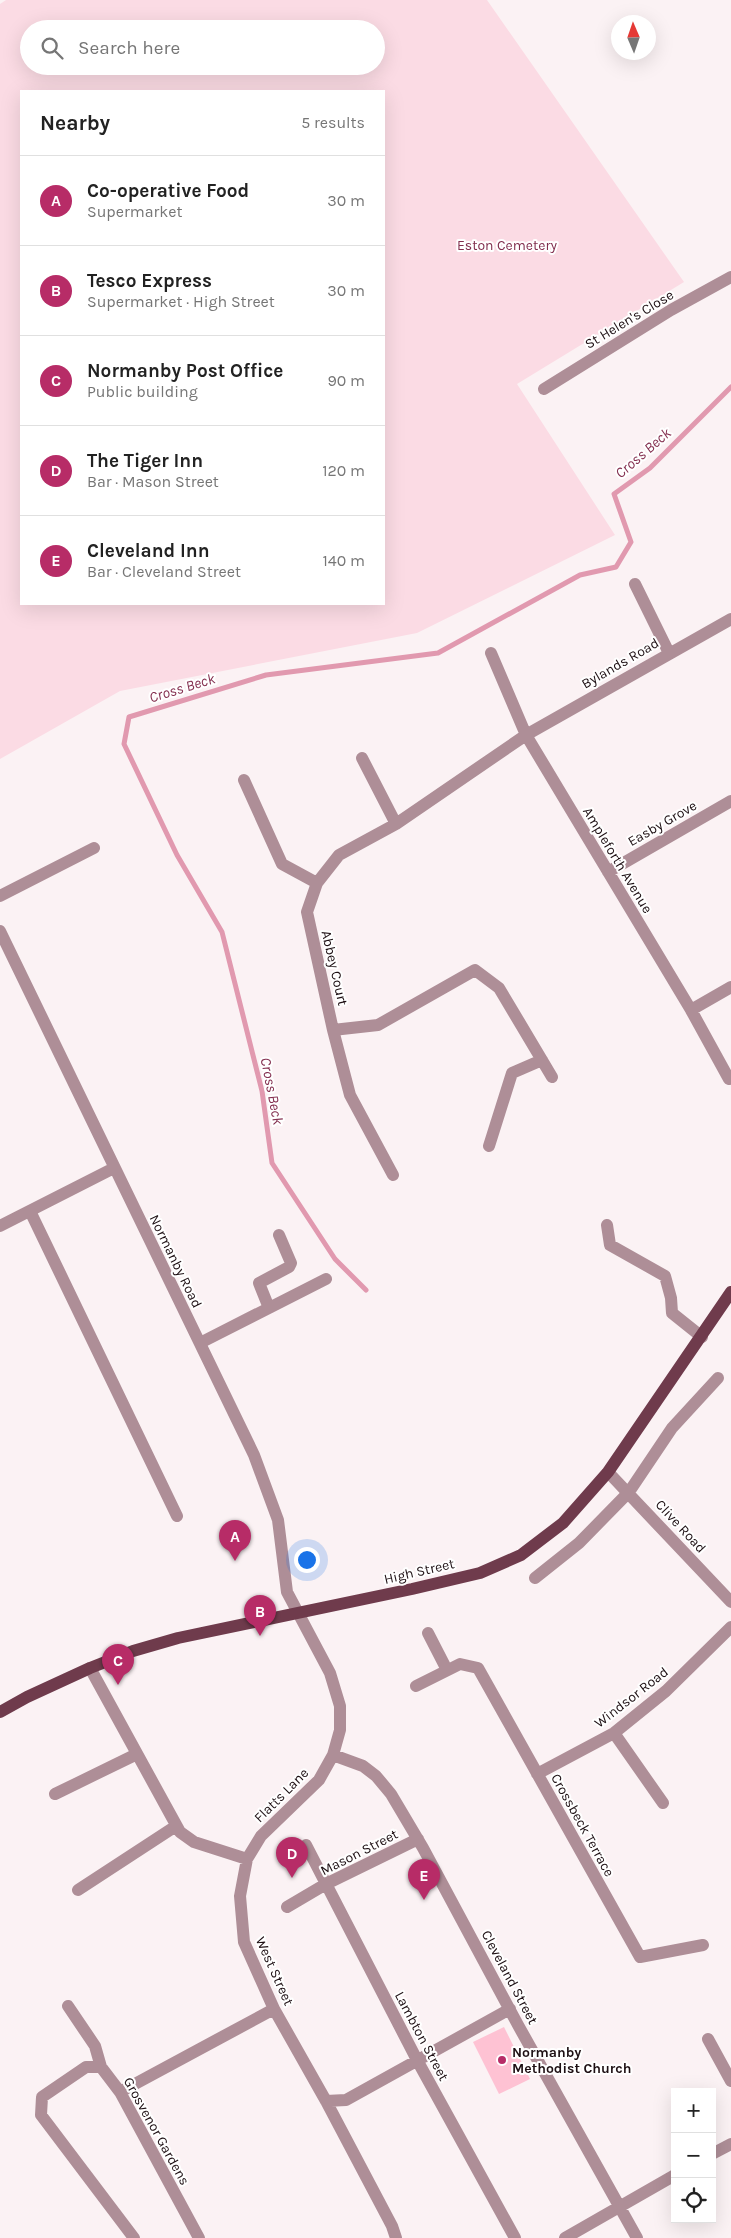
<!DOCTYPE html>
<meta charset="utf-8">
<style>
:root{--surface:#fff;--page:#f2f2f2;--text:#222;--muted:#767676;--line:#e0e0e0;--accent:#b72c67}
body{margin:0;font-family:Karla,sans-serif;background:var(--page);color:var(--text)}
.controls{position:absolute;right:15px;bottom:15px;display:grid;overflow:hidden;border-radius:0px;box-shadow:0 5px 20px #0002}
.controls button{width:45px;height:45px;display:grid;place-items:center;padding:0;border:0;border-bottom:1px solid var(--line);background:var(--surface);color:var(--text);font:25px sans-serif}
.compass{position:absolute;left:611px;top:15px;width:45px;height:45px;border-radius:50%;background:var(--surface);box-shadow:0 5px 20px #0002;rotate:358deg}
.you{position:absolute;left:306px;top:1559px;width:18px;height:18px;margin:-12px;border:4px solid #fff;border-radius:50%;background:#1a73e8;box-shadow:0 0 0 8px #1a73e833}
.badge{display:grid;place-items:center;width:32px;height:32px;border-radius:50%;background:var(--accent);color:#fff;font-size:16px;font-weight:700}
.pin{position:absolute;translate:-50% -41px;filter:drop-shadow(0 1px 2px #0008)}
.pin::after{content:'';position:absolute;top:26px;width:18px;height:15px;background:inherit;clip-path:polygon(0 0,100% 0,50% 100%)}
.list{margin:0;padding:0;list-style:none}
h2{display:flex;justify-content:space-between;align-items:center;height:65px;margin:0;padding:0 20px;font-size:21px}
h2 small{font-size:16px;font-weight:400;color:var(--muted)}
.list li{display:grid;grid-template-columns:32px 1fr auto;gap:15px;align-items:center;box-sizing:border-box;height:90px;padding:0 20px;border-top:1px solid var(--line)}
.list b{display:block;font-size:19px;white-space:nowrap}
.list p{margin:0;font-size:16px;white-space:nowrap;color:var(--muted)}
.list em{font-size:16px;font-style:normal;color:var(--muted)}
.icon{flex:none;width:28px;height:28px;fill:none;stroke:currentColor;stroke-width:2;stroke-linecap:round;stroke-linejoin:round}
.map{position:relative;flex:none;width:731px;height:2238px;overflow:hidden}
.search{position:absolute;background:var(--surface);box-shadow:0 5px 20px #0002;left:20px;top:20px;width:365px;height:55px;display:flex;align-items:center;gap:12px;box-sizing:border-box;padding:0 18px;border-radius:28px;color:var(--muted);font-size:19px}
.panel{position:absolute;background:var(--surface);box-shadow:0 5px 20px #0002;left:20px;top:90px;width:365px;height:515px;border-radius:0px}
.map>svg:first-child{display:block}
</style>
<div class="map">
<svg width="731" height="2238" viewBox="0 0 731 2238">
<rect width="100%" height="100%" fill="#fbf2f4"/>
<path fill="#fbdbe4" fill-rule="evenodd" d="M6 0H487L684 282 517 384 615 535 417 633 120 691 0 759V4ZM29 29H376V66H29ZM21 91H384V604H21Z"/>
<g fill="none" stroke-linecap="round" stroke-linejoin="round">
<path stroke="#e199af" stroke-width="5" d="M366 1290 335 1259 272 1163 262 1091 222 932 177 855 124 744 129 717 266 675 438 653 580 575 616 567 631 542 614 494 650 468 731 387"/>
</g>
<path fill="#fec2d3" d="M504 2027 530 2079 499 2094 473 2042Z"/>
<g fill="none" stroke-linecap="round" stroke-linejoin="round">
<path stroke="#ae8e97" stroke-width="12" d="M544 389 671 310 731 277
M635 584 669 653
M491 653 526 735 691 1010 729 1079
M362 758 396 824
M244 780 282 864 317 883
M608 872 731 801
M0 896 94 848
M0 931 254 1455 278 1520 287 1592 330 1673 340 1706V1730L333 1755 319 1780 261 1836 247 1859 240 1896 244 1942 274 2009 326 2101 392 2226 396 2238
M691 1010 731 987
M333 1030 350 1095 393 1175
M552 1077 499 988 475 970 378 1025 333 1030 307 912 317 883 339 855 396 824 526 735 731 619
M489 1146 512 1073 542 1060
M30 1211 177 1516
M607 1225 610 1245 665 1276 671 1298 672 1313 702 1337
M0 1226 114 1168
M269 1308 326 1279
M200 1343 269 1308 259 1283 289 1267 291 1263 279 1235
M608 1472 731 1602
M535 1578 579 1543 629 1492 672 1428 718 1378
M428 1633 447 1670
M90 1668 180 1832 194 1842 247 1859
M416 1686 460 1664 478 1668 640 1957 703 1945
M614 1733 663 1803
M333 1755 363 1766 376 1776 391 1794 423 1848 518 2025 637 2238
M537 1774 614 1733 666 1691 731 1627
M55 1794 137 1754
M306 1845 417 2060 515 2238
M78 1890 176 1826
M287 1907 326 1884 418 1839
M68 2006 95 2046 101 2067
M708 2039 731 2081
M120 2092 274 2009
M326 2101 346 2100 510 2009
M712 2154 731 2144
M134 2238 41 2115 42 2097 86 2067H101L120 2092 199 2238
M565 2238 675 2175"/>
<path stroke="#6f3b4c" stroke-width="12" d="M0 1712 27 1697 90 1668 133 1651 178 1638 412 1589 480 1573 521 1555 563 1523 608 1472 731 1292"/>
</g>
<circle fill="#b72c67" stroke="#fff" stroke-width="2" cx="502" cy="2060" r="5"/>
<g text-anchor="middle" stroke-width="4" stroke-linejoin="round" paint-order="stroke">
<g font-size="14" fill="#812d4d" stroke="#fff">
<text x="507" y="250">Eston Cemetery</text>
</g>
<g font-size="14" fill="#1d0f13" stroke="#fff">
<text transform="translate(629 319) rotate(-31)" y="5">St Helen's Close</text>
<text transform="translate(620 663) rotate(-30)" y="5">Bylands Road</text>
<text transform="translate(662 823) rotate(-30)" y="5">Easby Grove</text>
<text transform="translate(618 860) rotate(59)" y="5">Ampleforth Avenue</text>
<text transform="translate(335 968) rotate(77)" y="5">Abbey Court</text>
<text transform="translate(176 1261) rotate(64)" y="5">Normanby Road</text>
<text transform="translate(681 1526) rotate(47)" y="5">Clive Road</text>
<text transform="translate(419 1571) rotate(-13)" y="5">High Street</text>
<text transform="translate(631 1697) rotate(-38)" y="5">Windsor Road</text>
<text transform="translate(281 1795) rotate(-45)" y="5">Flatts Lane</text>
<text transform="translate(583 1825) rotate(61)" y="5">Crossbeck Terrace</text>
<text transform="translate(359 1852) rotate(-27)" y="5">Mason Street</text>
<text transform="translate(275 1971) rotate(66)" y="5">West Street</text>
<text transform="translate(510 1977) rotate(62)" y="5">Cleveland Street</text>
<text transform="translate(422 2036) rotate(62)" y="5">Lambton Street</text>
<text transform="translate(157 2131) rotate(61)" y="5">Grosvenor Gardens</text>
</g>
<g font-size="14" font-weight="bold" fill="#1d0f13" stroke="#fff" text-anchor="start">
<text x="512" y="2057">Normanby<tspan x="512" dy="16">Methodist Church</tspan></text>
</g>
<g font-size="15" font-style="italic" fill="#843050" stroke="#fff">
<text transform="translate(643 453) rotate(-41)" y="5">Cross Beck</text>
<text transform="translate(182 688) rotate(-17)" y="5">Cross Beck</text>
<text transform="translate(272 1091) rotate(79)" y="5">Cross Beck</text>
</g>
</g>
</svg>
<div class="controls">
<button>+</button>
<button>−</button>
<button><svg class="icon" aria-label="locate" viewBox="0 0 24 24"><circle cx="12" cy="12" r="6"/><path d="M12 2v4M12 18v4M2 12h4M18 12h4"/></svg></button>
</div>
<svg class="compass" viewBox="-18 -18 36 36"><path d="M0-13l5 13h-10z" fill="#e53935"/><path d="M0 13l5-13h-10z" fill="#767676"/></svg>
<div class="you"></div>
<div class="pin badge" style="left:235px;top:1561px">A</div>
<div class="pin badge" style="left:260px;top:1636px">B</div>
<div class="pin badge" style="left:118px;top:1685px">C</div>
<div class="pin badge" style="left:292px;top:1878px">D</div>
<div class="pin badge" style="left:424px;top:1900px">E</div>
<div class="search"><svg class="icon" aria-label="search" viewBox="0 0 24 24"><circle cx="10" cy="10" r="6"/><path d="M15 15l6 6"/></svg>Search here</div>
<section class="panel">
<h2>Nearby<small>5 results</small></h2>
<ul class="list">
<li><span class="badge">A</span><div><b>Co-operative Food</b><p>Supermarket</p></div><em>30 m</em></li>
<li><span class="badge">B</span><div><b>Tesco Express</b><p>Supermarket · High Street</p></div><em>30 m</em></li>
<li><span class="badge">C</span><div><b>Normanby Post Office</b><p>Public building</p></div><em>90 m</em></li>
<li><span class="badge">D</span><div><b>The Tiger Inn</b><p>Bar · Mason Street</p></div><em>120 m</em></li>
<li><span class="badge">E</span><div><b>Cleveland Inn</b><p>Bar · Cleveland Street</p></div><em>140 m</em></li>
</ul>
</section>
</div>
